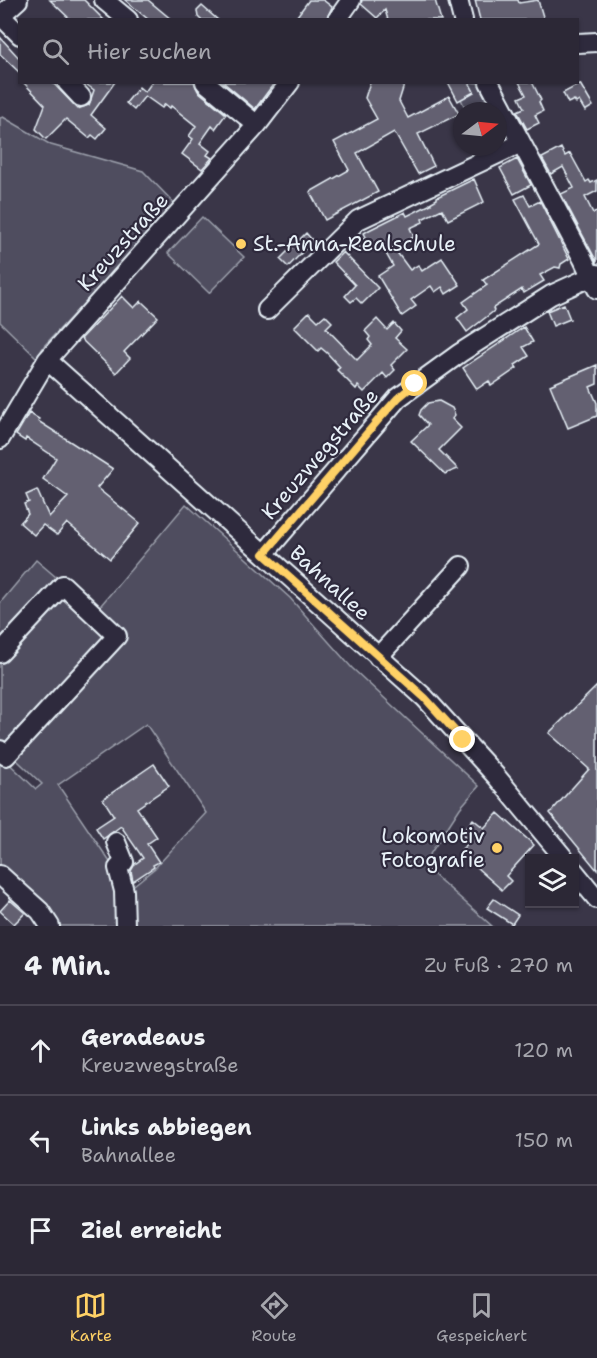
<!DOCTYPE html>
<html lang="de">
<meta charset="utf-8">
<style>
:root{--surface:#2c2836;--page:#34303e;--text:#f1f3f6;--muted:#a6a6ad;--line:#484451;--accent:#ffd166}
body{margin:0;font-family:"Shantell Sans",sans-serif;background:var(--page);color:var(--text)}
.controls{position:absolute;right:18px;bottom:18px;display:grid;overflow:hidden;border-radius:0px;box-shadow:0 2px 4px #0004}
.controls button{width:54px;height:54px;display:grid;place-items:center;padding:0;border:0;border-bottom:2px solid var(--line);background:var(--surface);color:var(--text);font:30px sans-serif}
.compass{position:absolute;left:453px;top:102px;width:54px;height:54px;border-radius:50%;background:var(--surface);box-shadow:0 2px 4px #0004;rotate:74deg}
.stop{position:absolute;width:18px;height:18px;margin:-14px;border:4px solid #ffd166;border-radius:50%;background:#fff}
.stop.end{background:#ffd166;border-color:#fff;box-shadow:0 2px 6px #0008}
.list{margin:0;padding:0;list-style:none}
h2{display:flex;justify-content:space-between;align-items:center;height:78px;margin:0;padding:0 24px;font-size:26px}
h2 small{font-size:20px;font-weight:400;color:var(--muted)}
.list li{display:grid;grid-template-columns:39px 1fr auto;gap:18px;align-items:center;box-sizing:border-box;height:90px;padding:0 24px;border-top:2px solid var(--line)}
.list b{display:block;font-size:22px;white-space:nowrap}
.list p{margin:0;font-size:20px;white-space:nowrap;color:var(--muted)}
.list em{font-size:20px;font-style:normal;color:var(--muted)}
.icon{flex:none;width:33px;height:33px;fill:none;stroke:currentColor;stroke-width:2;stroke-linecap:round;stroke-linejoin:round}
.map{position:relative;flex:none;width:597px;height:926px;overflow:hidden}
.search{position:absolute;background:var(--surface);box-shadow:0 2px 4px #0004;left:18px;right:18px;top:18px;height:66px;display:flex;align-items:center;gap:15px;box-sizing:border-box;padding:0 21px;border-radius:0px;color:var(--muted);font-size:22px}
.sheet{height:348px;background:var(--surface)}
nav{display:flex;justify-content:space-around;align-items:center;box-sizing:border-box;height:84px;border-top:2px solid var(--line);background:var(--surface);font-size:16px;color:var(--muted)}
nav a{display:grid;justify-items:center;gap:3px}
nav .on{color:var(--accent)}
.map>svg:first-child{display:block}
</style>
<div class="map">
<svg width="597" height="926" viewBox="0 0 597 926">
<rect width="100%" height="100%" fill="#3a3648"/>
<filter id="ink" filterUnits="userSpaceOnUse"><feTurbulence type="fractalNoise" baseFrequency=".0167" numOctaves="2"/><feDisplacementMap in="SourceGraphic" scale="12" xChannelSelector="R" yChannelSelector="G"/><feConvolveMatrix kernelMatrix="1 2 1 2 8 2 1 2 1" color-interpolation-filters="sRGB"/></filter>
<g filter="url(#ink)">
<path fill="#504e5f" stroke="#9ca0ac" stroke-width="1.5" d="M469 82 478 83 486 99 466 110 461 99 474 92Z
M3 117 51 145 143 171 176 205 44 346 37 358 0 322V118Z
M202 217 244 257 209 293 168 253Z
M186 504 290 598 352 668 479 786 460 808 423 865 492 926H128L129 889 155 868 206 813 146 724 58 785 114 868 120 926H57L0 869V755L36 789 42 784 0 744V603L36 560 96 611Z"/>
<path fill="#636171" stroke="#e8f1f8" stroke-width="1.5" d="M50 0H84L104 20H71Z
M125 0H148L172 20H149Z
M309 0H323L332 7 326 20H294Z
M362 0H435L441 20H388L385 10 377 18 361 4Z
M475 0H518L519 3 538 0 544 20H480Z
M202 6 218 20H201L198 17 197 11Z
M0 37 20 59V73L0 54Z
M23 82H52L78 109 89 105 94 90 83 82H115L91 115 106 128 97 139 92 135 89 138 66 119 46 139 36 129 45 105Z
M152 82H194L198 91 226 114 215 129 212 126 200 143 210 151 207 155 212 158 202 169 182 154 193 139 189 136 196 126 171 106 170 108 165 104 162 108 145 96 134 110 126 103 139 87 145 92Z
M223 82H275L255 109Z
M370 82H405L399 101 408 118 449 96 459 114 418 134 434 166 418 174 394 132 357 153 378 192 325 220 310 192 349 170 334 142 377 119 365 98Z
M448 82H469L474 92 458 101Z
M519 82H532L541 100 539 102 543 111 535 115 539 123 527 129 517 111 524 108 519 98 526 95Z
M580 84 593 106 585 111 579 101 576 103 574 100 568 103 563 93Z
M561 148 565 156 570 153 586 182 589 180 591 183 597 180V191L585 197 593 213 597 211V262L561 194 574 188 563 167 551 174 542 158Z
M517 159 531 185 514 194 500 168Z
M474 179 484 202 448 220 442 209 422 219 423 222 410 228 414 237 393 247 410 270 418 265 422 271 442 258 460 285 446 294 442 287 435 292 431 286 411 300 416 306 402 316 378 276 393 266 380 243 377 245 376 243 362 251 357 243 366 237 364 233 369 230 405 212 407 216 431 204 430 203 437 199V197Z
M524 195 530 206 540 201 569 259 561 264 560 268 555 267 540 275 544 281 524 293 522 289 493 308 494 311 467 332 457 318 468 309 463 302 487 285 483 280 539 244 515 199Z
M306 233 313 241 288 267 280 259Z
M343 252 378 288 362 304 356 298 351 302 345 296 355 285 333 262Z
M122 296 134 308 141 301 158 317 124 352 130 358 116 373 81 339Z
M564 304 570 319 553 326 547 311Z
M309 312 318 321 325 315 332 322 326 328 357 360 372 345 368 340 370 337 365 331 377 319 387 330 394 323 401 331 395 338 407 349 391 365 395 370 387 378 383 373 364 392 358 386 356 389 337 370 340 367 327 353 321 348 318 351 294 327Z
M524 327 533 342 523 347 529 356 515 365 517 368 491 386 489 381 477 389 463 368Z
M597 365V384L590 387 597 403V416L568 428 550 385Z
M439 401 452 408 455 415 452 419 461 428 439 450 458 469 445 474 411 441 428 425 419 415 421 410 428 403Z
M29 413 39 419 38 421 113 469 97 488 140 523 110 559 67 523 57 535 43 525 34 535 20 523 28 514 24 504 29 502 26 495 37 490 49 517 68 497 43 479 56 458 26 438 25 441 16 435Z
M597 686V870L550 813 589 769 549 733Z
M154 764 169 786 137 808 157 837 147 844 159 862 153 865 154 867 133 881 131 871 135 864 143 858 121 826 103 839 96 828 114 816 103 799Z
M498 813 534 845 506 876 511 881 502 890 459 852 470 841 461 834 473 819 484 828Z
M494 899 518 915 512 924 487 908Z
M10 900 25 913 14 924 0 911Z"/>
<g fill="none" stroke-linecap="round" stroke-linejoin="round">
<g stroke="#e8f1f8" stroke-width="22">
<path id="minor" d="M104 0 128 20
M458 0 463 20
M0 15 20 35
M0 16 18 0
M337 20 351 0
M578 43 597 42
M67 82 81 97
M205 82 257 125
M489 82 583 259 597 289
M267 310 358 220 521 143
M47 360 425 698 496 776 564 858
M0 439 47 360 257 125 290 82
M264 554 398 398 460 353 551 295 597 274
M0 653 63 585 117 636 6 756 0 750
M378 657 461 566
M116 842 124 862 118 868 124 891 125 926
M574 871 597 899
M0 875 40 911 50 926"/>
</g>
<use href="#minor" stroke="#2f2a3d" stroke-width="18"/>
</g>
</g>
<g fill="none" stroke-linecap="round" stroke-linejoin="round" filter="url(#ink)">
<path stroke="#ffd166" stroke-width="8" d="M415 384 398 398 380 418 264 554 425 698 463 740"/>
</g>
<g fill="#ffd166" stroke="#2f2a3d" stroke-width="2">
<circle cx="241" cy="244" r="6"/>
<circle cx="497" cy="848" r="6"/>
</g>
<g text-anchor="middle" stroke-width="4.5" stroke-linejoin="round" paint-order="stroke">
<g font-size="21" fill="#e8f1f8" stroke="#2f2a3d">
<text transform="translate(123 242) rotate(-48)" y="7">Kreuzstraße</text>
<text transform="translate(320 454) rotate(-49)" y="7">Kreuzwegstraße</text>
<text transform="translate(330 583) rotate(42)" y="7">Bahnallee</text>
</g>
<g font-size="21" fill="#e8f1f8" stroke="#2f2a3d" text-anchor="start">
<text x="253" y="251">St.-Anna-Realschule</text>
<text x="485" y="843" text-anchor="end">Lokomotiv<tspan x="485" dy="24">Fotografie</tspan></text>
</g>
</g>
</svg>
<div class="controls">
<button><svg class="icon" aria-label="layers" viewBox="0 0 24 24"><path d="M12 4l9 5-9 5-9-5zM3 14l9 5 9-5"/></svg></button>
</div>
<svg class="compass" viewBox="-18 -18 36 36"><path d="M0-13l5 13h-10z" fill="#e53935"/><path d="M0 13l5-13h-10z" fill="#a6a6ad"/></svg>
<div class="stop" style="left:415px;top:384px"></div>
<div class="stop end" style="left:463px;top:740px"></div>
<div class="search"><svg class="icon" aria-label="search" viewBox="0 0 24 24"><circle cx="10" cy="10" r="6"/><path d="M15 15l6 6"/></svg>Hier suchen</div>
</div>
<section class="sheet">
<h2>4 Min.<small>Zu Fuß · 270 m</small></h2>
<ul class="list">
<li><svg class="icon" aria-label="ahead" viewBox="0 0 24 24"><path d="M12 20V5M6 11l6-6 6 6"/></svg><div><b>Geradeaus</b><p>Kreuzwegstraße</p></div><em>120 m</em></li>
<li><svg class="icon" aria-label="left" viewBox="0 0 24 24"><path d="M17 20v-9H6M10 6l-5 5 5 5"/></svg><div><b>Links abbiegen</b><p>Bahnallee</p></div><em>150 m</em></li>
<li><svg class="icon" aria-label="arrive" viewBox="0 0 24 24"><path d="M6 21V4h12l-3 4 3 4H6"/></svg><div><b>Ziel erreicht</b></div></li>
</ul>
</section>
<nav>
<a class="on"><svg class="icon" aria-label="map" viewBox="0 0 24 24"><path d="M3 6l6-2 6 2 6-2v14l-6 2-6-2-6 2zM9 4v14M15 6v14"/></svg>Karte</a>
<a><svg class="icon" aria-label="directions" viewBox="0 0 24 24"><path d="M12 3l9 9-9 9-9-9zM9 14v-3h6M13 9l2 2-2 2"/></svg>Route</a>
<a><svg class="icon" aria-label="saved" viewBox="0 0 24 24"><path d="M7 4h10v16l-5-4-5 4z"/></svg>Gespeichert</a>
</nav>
